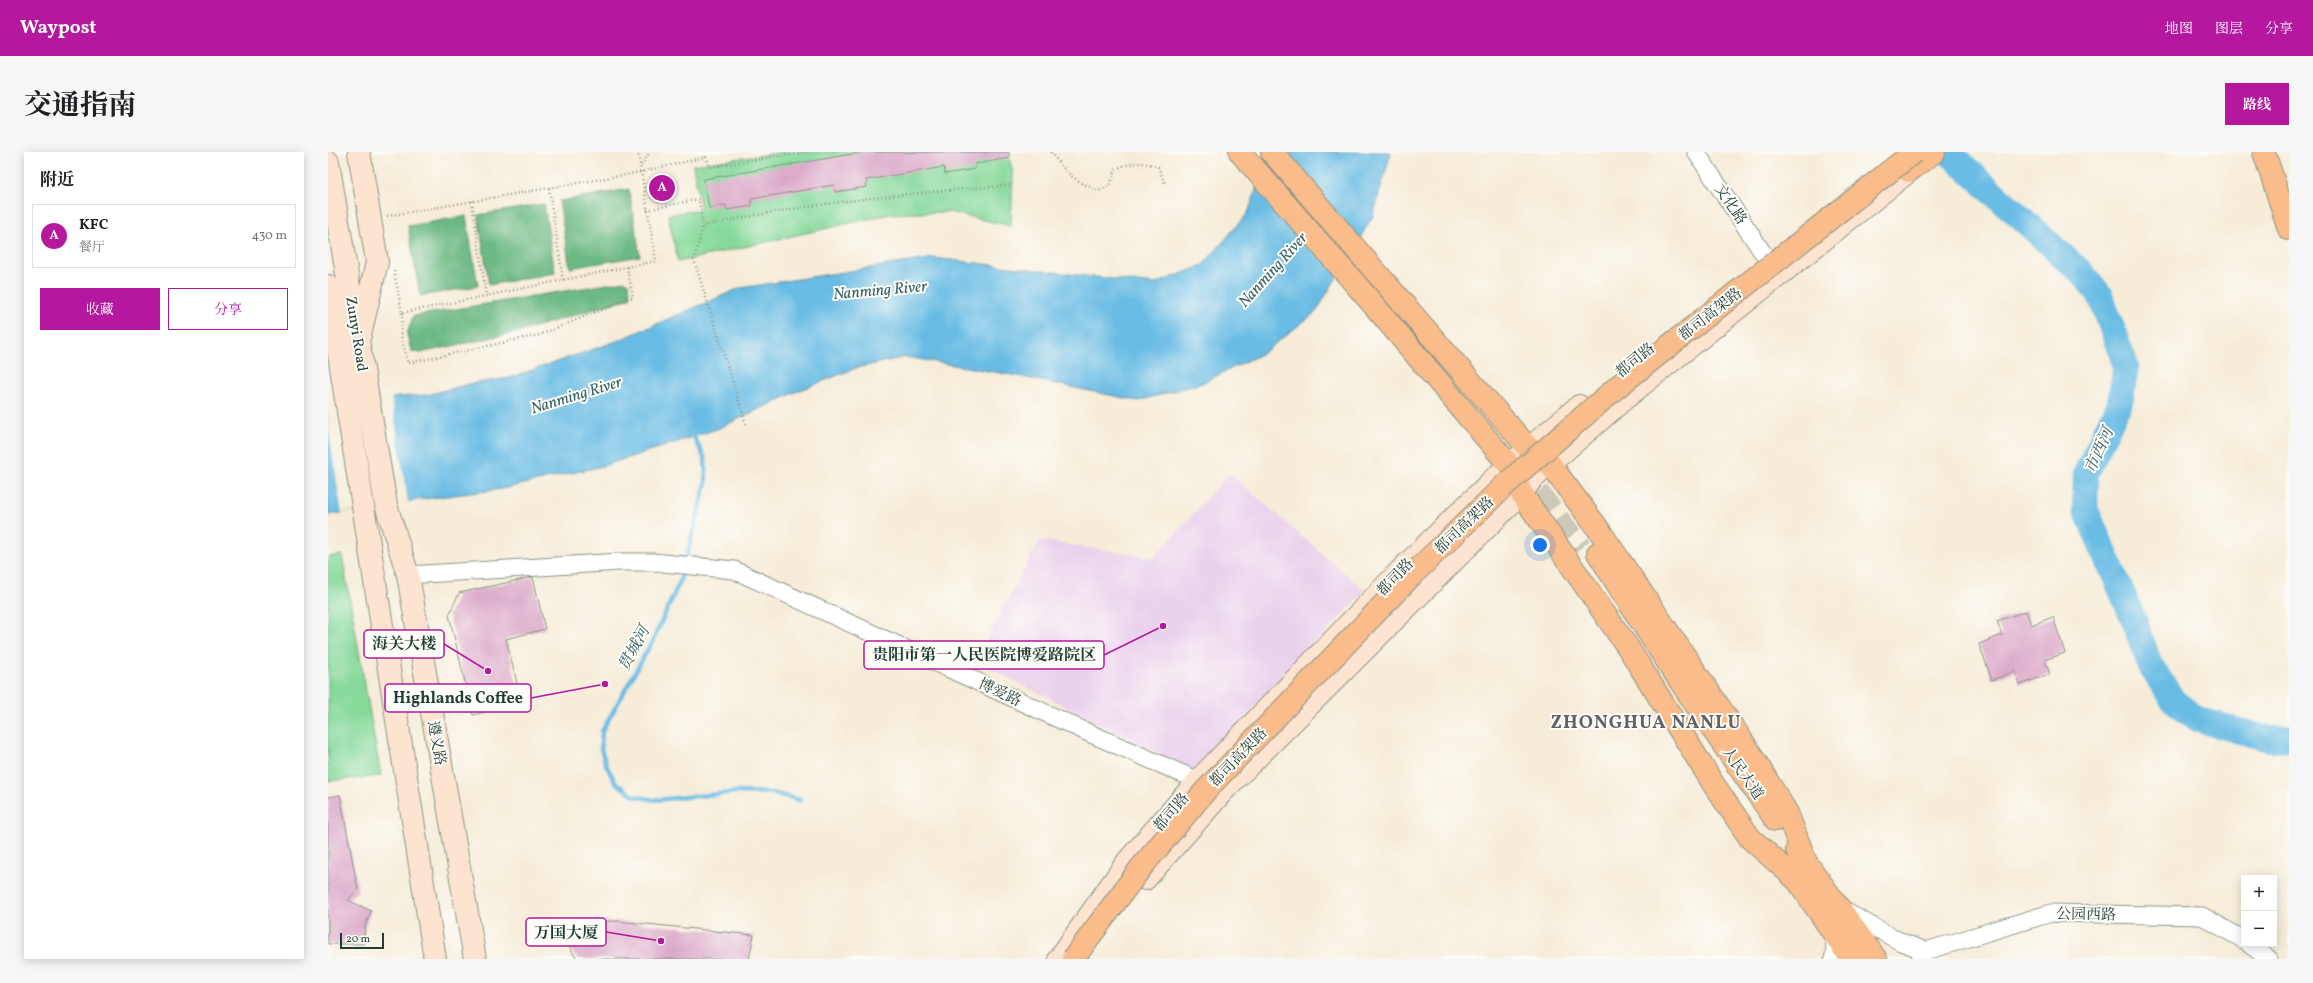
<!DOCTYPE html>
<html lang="zh">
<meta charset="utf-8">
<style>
:root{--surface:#fff;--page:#f6f6f6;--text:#202124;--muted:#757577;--line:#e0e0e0;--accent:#b5179e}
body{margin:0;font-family:Vollkorn,"Noto Serif SC",serif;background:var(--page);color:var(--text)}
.controls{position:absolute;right:12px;bottom:12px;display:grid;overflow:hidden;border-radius:0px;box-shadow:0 2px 10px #0003}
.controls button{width:36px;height:36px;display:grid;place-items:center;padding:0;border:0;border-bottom:1px solid var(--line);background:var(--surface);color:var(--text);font:20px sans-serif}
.scale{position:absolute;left:12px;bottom:10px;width:44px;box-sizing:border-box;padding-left:4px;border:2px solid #1f3d34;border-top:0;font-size:11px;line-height:14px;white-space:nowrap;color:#1f3d34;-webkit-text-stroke:3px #fdfcf7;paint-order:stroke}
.you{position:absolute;left:1212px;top:393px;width:14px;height:14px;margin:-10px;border:3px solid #fff;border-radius:50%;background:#1a73e8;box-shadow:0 0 0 6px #1a73e833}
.badge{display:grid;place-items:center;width:26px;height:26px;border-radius:50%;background:var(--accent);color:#fff;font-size:13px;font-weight:700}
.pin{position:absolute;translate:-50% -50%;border:2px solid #fff;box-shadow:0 1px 4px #0006}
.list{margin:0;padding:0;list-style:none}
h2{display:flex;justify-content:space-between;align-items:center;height:52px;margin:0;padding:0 16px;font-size:17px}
h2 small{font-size:13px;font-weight:400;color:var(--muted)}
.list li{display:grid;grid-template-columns:26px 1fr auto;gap:12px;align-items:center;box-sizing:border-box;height:64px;margin:0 8px 8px;padding:0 8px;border:1px solid var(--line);border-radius:0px}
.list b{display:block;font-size:15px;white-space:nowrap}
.list p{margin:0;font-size:13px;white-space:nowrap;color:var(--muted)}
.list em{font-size:13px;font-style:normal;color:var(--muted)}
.actions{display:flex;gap:8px;padding:12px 16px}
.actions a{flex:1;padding:9px 0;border:1px solid var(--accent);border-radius:0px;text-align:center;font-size:14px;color:var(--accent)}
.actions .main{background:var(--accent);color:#fff}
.map{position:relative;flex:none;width:1961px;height:807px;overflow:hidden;border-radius:0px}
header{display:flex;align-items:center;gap:24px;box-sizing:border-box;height:56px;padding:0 20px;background:var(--accent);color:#fff}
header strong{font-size:19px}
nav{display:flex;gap:22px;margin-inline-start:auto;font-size:14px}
.intro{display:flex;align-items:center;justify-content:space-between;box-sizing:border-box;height:96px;padding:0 24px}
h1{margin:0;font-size:28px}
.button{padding:10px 18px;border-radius:0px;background:var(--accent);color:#fff;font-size:14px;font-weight:700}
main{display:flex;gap:24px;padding:0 24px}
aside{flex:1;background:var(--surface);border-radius:0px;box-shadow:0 2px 10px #0003}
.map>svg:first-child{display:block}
</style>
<header>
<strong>Waypost</strong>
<nav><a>地图</a><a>图层</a><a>分享</a></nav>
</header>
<div class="intro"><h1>交通指南</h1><a class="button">路线</a></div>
<main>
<aside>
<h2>附近<small></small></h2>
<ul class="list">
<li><span class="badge">A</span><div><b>KFC</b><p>餐厅</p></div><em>430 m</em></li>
</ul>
<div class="actions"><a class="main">收藏</a><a>分享</a></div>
</aside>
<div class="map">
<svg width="1961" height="807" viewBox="0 0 1961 807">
<rect width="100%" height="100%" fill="#fdfcf7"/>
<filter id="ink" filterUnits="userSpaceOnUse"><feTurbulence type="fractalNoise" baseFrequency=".025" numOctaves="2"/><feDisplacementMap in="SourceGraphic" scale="8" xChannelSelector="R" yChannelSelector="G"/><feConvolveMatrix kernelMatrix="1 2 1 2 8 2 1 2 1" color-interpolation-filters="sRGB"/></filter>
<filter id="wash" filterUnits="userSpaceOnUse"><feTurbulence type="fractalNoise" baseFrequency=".012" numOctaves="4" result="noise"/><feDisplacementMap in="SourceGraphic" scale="16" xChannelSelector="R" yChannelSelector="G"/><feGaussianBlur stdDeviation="0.9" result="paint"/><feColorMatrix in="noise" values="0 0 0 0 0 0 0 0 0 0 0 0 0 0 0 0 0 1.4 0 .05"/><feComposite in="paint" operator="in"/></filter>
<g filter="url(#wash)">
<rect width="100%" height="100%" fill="#f6ecd8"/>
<path fill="#ead1ec" d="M901 321 1037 439 866 620 647 509 712 388 826 406Z"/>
<path fill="#86d99b" stroke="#528b68" d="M456 0H680L685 22 683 74 620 60 562 62 350 110 340 63 373 57 365 13Z
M14 403 53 624 0 629V405Z"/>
<path fill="#6cb983" stroke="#467b5c" d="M301 37 312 104 242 116 231 49Z
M216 52 227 121 161 133 150 63Z
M138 64 150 134 92 144 80 74Z
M297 129 301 131 302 146 194 179 92 201 83 199 79 182 85 164Z"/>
<path fill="#69bce4" stroke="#447c8c" d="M937 0H1063L1045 64 988 160 935 201 874 231 810 249 690 224 578 205 528 216 470 239 389 277 275 314 174 337 88 348 0 363V259L70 245 99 243 141 232 181 226 289 189 412 136 606 106 827 132 875 113 920 61 938 9Z"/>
<path fill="#f6ecd8" d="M63 244 80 350 14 361 0 275V257Z"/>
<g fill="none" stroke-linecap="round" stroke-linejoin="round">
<path stroke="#69bce4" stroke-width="4.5" d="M357 410 378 331 377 307 363 279
M355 417 352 429 324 490 274 579 273 597 278 613 287 630 306 644 327 648 411 640 445 641 472 648"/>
<path stroke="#69bce4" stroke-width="26" d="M1620 0 1754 121 1772 143 1798 214 1792 250 1758 321 1757 356 1806 468 1822 513 1845 548 1871 568 1941 587 1961 586"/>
</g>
<g id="blocks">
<path fill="#daa7c8" d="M536 0H681V6L647 12V17L617 22 616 15 538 28 539 35 507 40 506 33 423 47 424 54 399 58 398 53 381 56 376 27Z
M205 425 217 477 178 487 194 551 145 563 121 463 131 441Z
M1698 459 1703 473 1725 465 1737 501 1717 508 1722 522 1692 533 1687 519 1664 528 1651 492 1674 483 1669 469Z
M12 643 30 738 20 748 43 759 37 774 35 792H0V645Z
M289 769 426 783 421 807H250L246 803 241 794 243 784 260 770Z"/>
</g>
</g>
<g filter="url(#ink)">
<use href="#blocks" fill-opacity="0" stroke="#8a9486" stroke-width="1"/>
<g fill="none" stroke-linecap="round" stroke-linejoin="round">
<path stroke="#cbc9b7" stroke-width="22" stroke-dasharray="22 11" stroke-linecap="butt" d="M1190 314 1253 396"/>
<g stroke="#8a9486" stroke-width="19">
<path id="street" d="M1368 0 1437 104
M80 423 292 410H325L406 418 761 581 880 633
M1513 757 1573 790 1598 799 1592 807
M1921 792 1941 807
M1598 799 1723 761 1874 764 1916 788
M1505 807 1507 800 1506 781"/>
</g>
<g stroke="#8a9486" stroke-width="24">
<path id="secondary" d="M31 0 49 110 32 183
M0 10 58 353 80 423 147 807
M0 134 107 807
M817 727 896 638 1193 341 1204 327 1296 247 1581 19
M731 807 800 709 869 630 1072 419 1168 325 1251 254"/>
</g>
<g stroke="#8a9486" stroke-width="24">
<path id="primary" d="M912 0 1044 151 1182 314 1193 341 1301 497 1386 633 1422 686 1469 728
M944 0 1201 297 1221 311 1271 378 1421 599 1459 661 1478 710
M1936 0 1961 77
M1581 19 1606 0
M1270 401C1326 492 1386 581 1448 668
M1469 698 1548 807
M1462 717 1523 807"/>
</g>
<path stroke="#8a9486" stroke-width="2.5" stroke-dasharray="1 3" stroke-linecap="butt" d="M723 0C738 22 747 29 771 39L782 33 788 17C803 10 814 9 830 15L837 31
M313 13 322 0
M221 36 235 128
M144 49 158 143
M319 58 371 47 375 74
M59 64 313 20 378 5 382 15 476 0
M66 119 74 161 328 109 310 0
M74 161 73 184 80 211 211 183 305 145 299 115
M418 272 366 108 375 74C477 51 580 41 685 33"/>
<use href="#street" stroke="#fff" stroke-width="17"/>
<use href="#secondary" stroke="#fde4d0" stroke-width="22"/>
<use href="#primary" stroke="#f9bc8a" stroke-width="22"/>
<g stroke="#8a9486" stroke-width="24" stroke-linecap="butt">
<path id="primary-bridge" d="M745 807 812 717 878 638 1080 427 1177 333 1288 236 1586 0"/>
</g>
<use href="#primary-bridge" stroke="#f9bc8a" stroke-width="22"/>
</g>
</g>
<g text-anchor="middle" stroke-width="4" stroke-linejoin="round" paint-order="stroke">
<g font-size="15" fill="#1f3d34" stroke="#fdfcf7">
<text transform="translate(1403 52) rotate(56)" y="5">文化路</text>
<text transform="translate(1382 162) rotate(-38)" y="5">都司高架路</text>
<text transform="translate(29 182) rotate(81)" y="5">Zunyi Road</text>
<text transform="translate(1307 208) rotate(-39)" y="5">都司路</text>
<text transform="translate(1136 373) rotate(-44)" y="5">都司高架路</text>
<text transform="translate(1067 425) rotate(-46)" y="5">都司路</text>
<text transform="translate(672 540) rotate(25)" y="5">博爱路</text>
<text transform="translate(109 591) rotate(80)" y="5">遵义路</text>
<text transform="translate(910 605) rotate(-46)" y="5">都司高架路</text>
<text transform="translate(1415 621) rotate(55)" y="5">人民大道</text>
<text transform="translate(843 660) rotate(-49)" y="5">都司路</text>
<text transform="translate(1758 762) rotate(1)" y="5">公园西路</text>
</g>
<g font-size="16" font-style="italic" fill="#356369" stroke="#fdfcf7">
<text transform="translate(944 117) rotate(-48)" y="6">Nanming River</text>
<text transform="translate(552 137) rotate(-5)" y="6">Nanming River</text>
<text transform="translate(248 242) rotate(-17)" y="6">Nanming River</text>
<text transform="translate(1770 298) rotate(-66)" y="6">市西河</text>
<text transform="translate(305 496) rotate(-62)" y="6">贯城河</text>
</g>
<g font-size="19" font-weight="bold" letter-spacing="1" fill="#606268" stroke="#fdfcf7">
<text x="1318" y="576">ZHONGHUA NANLU</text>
</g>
</g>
<path fill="none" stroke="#b5179e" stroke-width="1.5" d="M160 519L116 492M835 474L776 503M277 532L203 546M333 789L278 780"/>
<g fill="#b5179e" stroke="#fdfcf7" stroke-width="1.5">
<circle cx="160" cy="519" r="4"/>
<circle cx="835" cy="474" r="4"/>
<circle cx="277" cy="532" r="4"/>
<circle cx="333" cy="789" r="4"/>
</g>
<g fill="#fdfcf7" stroke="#b5179e" stroke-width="1.5">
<rect x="36" y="478" width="80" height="28" rx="4"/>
<rect x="536" y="489" width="240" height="28" rx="4"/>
<rect x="57" y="532" width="146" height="28" rx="4"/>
<rect x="198" y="766" width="80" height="28" rx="4"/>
</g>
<g font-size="16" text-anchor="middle" font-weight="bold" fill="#1f3d34">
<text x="76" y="497">海关大楼</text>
<text x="656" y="508">贵阳市第一人民医院博爱路院区</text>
<text x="130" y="551">Highlands Coffee</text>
<text x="238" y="786">万国大厦</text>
</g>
</svg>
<div class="controls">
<button>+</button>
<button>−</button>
</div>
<div class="scale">20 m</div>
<div class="you"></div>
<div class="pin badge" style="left:334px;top:36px">A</div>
</div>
</main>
